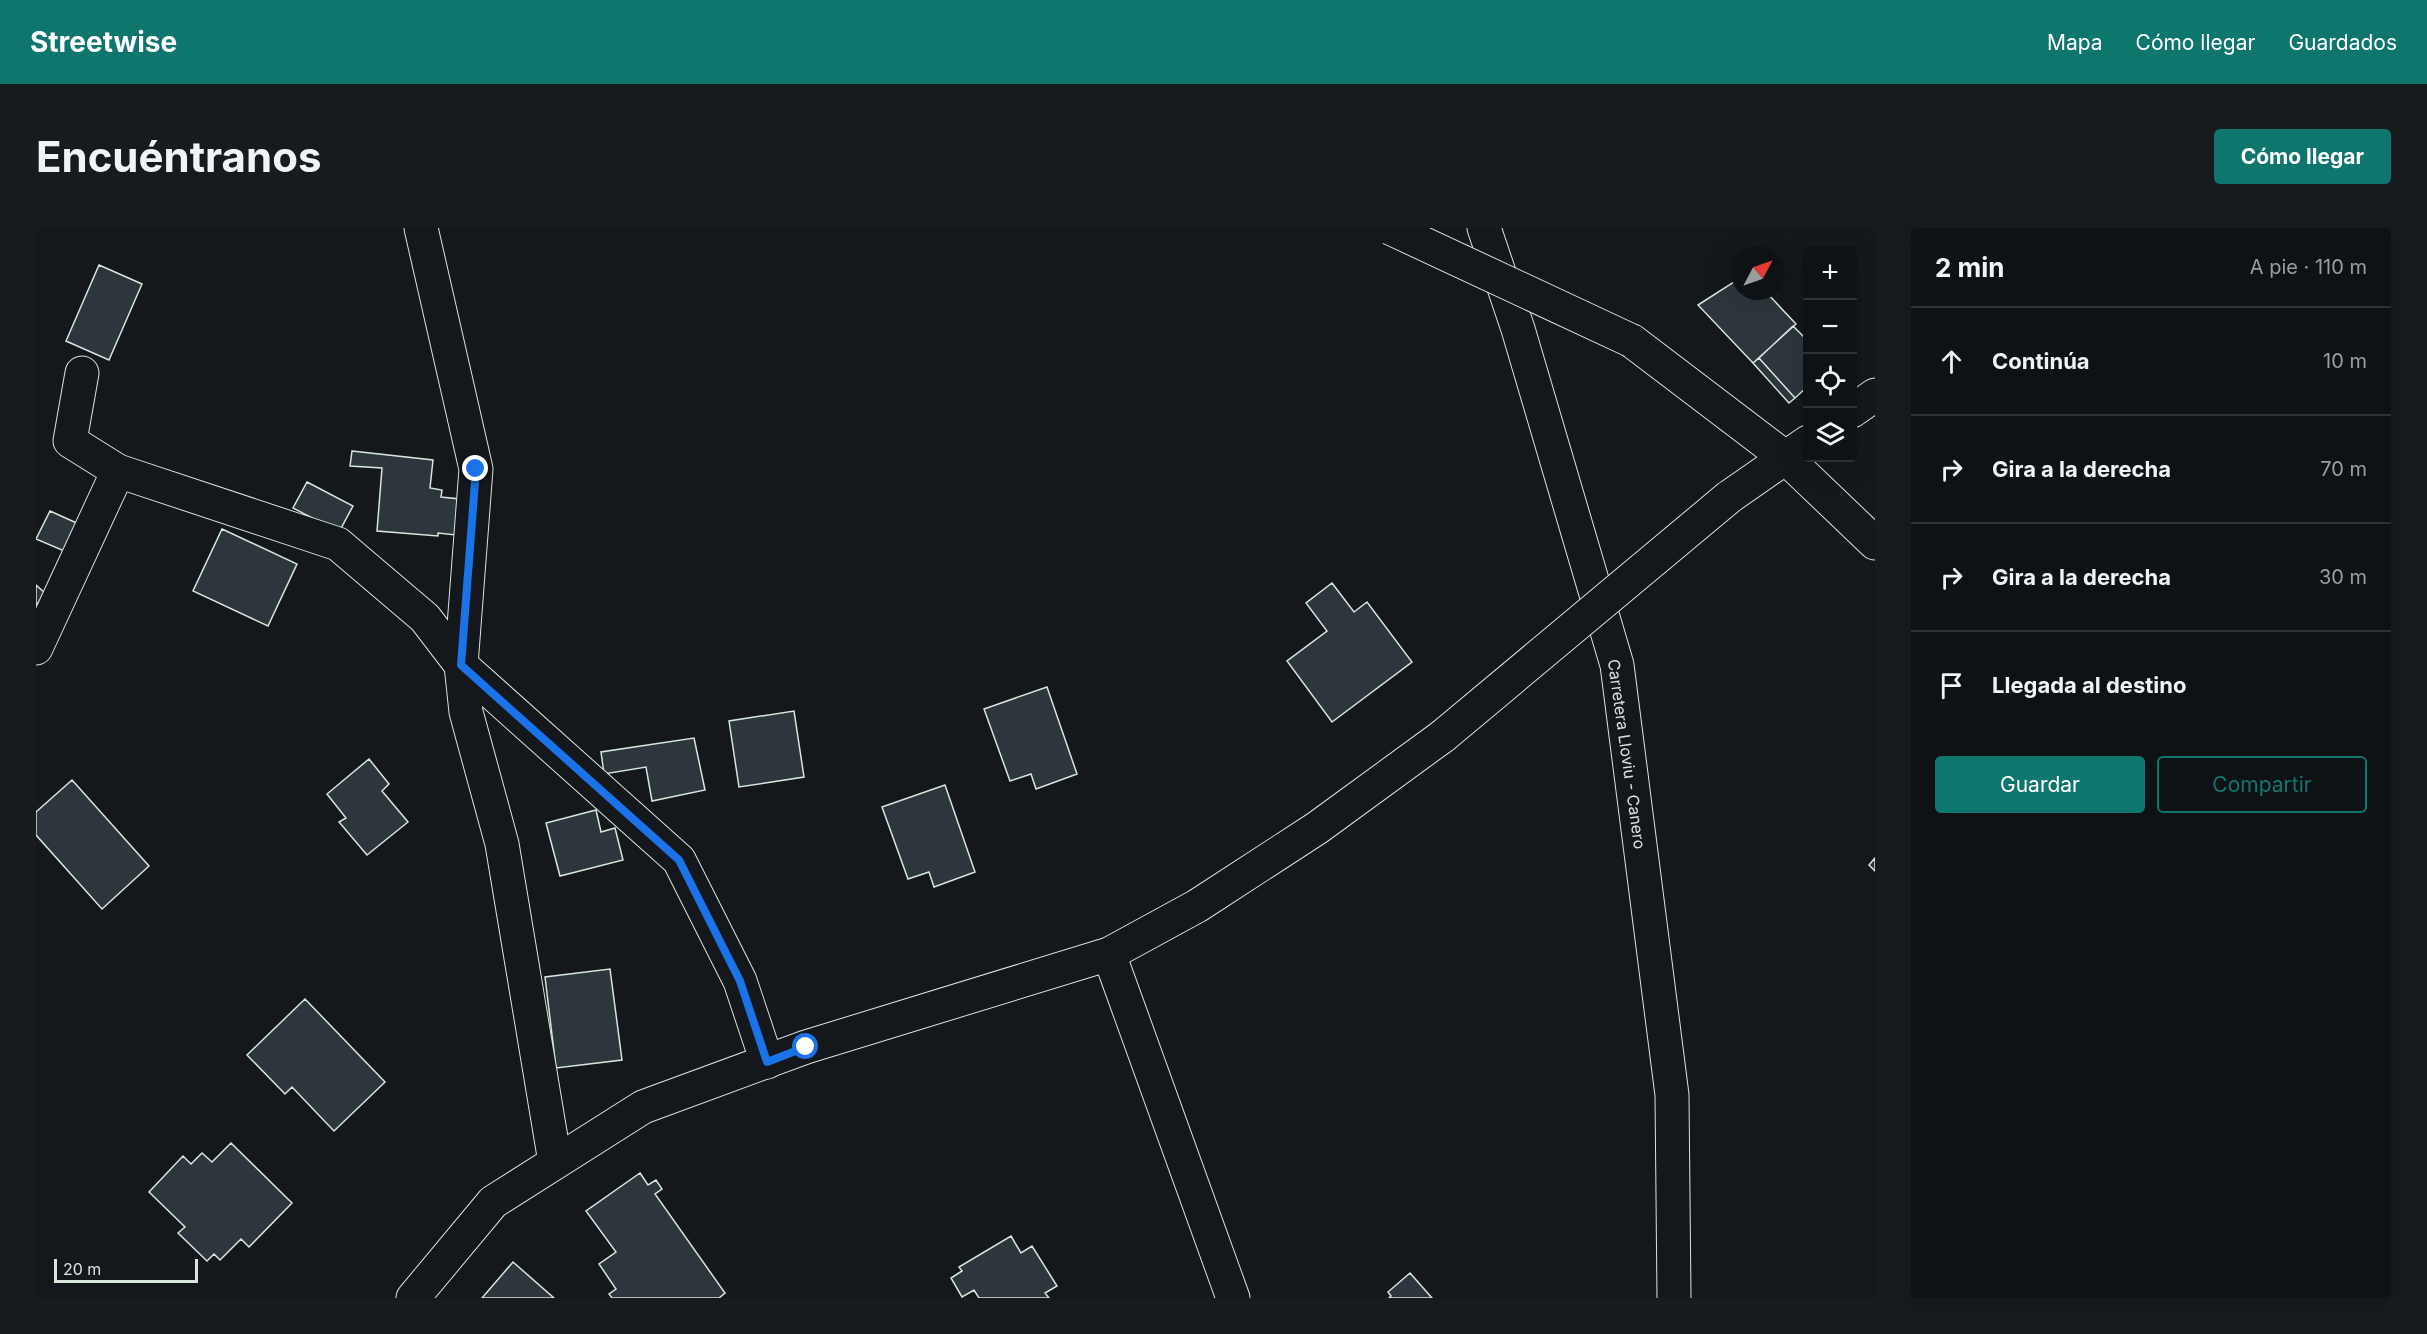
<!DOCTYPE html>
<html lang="es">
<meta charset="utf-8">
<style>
:root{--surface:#0f1215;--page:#181b1e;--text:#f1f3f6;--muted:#9b9ea0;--line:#2f3234;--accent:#0f766e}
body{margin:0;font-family:Inter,sans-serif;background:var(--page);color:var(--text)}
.controls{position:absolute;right:18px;top:18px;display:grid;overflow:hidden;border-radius:6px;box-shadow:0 6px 24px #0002}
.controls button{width:54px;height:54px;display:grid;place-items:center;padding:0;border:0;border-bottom:2px solid var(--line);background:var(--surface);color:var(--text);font:30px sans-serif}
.compass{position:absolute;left:1695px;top:18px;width:54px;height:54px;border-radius:50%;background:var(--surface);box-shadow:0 6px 24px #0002;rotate:49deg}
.scale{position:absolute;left:18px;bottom:15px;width:144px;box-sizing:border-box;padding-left:6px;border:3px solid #d8e6dc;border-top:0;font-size:16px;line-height:21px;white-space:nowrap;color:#d8e6dc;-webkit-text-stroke:4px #14181c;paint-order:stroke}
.stop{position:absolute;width:18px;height:18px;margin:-14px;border:4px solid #1a73e8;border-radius:50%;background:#fff}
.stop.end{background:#1a73e8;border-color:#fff;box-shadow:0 2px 6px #0008}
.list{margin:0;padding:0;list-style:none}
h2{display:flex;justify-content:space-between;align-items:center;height:78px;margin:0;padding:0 24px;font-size:26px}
h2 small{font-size:20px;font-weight:400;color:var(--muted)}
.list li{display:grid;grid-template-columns:39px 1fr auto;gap:18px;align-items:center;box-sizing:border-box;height:108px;padding:0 24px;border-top:2px solid var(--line)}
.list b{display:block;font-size:22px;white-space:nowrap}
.list em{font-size:20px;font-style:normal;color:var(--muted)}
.actions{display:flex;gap:12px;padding:18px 24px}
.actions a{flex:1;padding:14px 0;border:2px solid var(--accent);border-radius:6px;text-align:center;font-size:21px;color:var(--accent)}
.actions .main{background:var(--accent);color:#fff}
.icon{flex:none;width:33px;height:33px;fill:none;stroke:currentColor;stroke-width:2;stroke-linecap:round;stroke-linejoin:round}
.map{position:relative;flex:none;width:1839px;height:1070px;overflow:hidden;border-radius:6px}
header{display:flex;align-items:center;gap:36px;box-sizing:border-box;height:84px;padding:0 30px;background:var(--accent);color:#fff}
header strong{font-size:28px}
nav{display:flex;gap:33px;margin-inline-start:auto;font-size:21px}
.intro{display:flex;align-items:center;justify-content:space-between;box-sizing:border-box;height:144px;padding:0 36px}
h1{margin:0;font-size:42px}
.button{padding:15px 27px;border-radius:6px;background:var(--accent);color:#fff;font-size:21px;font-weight:700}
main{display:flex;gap:36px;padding:0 36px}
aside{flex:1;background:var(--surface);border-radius:6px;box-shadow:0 6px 24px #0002}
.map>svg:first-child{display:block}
</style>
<header>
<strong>Streetwise</strong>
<nav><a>Mapa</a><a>Cómo llegar</a><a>Guardados</a></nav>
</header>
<div class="intro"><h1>Encuéntranos</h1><a class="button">Cómo llegar</a></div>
<main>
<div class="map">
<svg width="1839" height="1070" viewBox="0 0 1839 1070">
<rect width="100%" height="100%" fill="#14181c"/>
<path fill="#2c363c" stroke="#d8e6dc" stroke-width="1.5" d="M63 37 106 56 73 132 30 113Z
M1704 50V63H1729L1760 96 1717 135 1662 77Z
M1757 98 1772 113V158L1759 170 1723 130Z
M1723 130 1759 170 1753 175 1717 135Z
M316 223 397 232 394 260 406 262 405 269 424 271 420 307 402 305V308L341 303 346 240 314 238Z
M271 254 317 278 303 304 257 280Z
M14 283 45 297 33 325 0 311Z
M186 301 261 336 232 398 157 363Z
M1296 355 1318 384 1331 374 1376 434 1296 494 1251 433 1291 403 1270 375Z
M0 357 10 366 0 377Z
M1011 459 1041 546 1000 561 995 546 974 553 948 481Z
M758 483 768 549 703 559 693 493Z
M658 510 669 562 616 573 610 539 568 546 565 524Z
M333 531 353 556 346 563 372 594 331 627 303 594 310 590 291 566Z
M36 552 113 638 66 681 0 607V584Z
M909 557 939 644 898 659 893 644 872 651 846 579Z
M560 582 565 604 579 600 587 632 524 648 510 595Z
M1839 630V643L1833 637Z
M574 741 586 832 520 840 509 749Z
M269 771 349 854 298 903 256 859 249 866 211 827Z
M195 915 256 975 213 1019 205 1011 184 1032 178 1026 171 1033 142 1005 149 999 113 964 147 928 155 936 166 925 176 934Z
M604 945 612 957 620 952 626 961 619 966 689 1065 683 1070H576L573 1066 580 1061 563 1036 580 1024 550 983Z
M975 1008 985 1025 996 1018 1021 1058 1009 1065 1013 1070H943L938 1062 926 1069 915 1050 926 1043 923 1039Z
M477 1034 518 1070H446Z
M1374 1045 1396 1070H1353L1355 1068 1352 1064Z"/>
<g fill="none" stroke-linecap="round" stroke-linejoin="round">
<g stroke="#d8e6dc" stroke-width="35">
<path id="minor" d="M385 0 440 241 425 437 430 484 466 616 519 934
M46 145 34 213 82 243 302 316 389 390 425 437 643 632 704 753 731 834
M0 420 82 243
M1073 726 1197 1070"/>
</g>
<g stroke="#d8e6dc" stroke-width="35">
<path id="tertiary" d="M1596 113 1750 230 1839 315
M1816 183 1839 167
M1693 269 1772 214
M377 1070 457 974 607 879 770 819 1073 726 1161 678 1281 600 1407 508"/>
</g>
<g stroke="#d8e6dc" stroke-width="35">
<path id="trunk" d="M1448 0 1482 101 1581 437 1636 867 1638 1070"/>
</g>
<use href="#minor" stroke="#14181c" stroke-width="33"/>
<use href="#tertiary" stroke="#14181c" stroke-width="33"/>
<use href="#trunk" stroke="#14181c" stroke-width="33"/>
<g stroke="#d8e6dc" stroke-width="35" stroke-linecap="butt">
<path id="tertiary-bridge" d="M1354 0 1596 113
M1407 508 1693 269"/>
</g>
<use href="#tertiary-bridge" stroke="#14181c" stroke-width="33"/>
</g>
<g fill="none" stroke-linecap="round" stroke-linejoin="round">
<path stroke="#1a73e8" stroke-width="8" d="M440 241 425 437 643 632 704 753 731 834 770 819"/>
</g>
<g text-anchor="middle" stroke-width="4.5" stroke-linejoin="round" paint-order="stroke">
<g font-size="16" fill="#d8e6dc" stroke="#14181c">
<text transform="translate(1591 526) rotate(82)" y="6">Carretera Lloviu - Canero</text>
</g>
</g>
</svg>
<div class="controls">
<button>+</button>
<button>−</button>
<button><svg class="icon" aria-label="locate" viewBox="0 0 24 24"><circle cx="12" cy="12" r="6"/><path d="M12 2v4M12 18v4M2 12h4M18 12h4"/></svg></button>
<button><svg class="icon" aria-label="layers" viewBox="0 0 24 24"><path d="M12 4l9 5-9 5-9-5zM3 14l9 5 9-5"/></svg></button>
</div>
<svg class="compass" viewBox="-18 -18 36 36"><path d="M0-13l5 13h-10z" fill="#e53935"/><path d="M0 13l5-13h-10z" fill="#9b9ea0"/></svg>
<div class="scale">20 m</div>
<div class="stop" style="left:770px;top:819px"></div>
<div class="stop end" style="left:440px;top:241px"></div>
</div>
<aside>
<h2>2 min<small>A pie · 110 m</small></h2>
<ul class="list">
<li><svg class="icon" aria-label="ahead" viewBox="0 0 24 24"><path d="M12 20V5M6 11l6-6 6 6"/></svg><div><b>Continúa</b></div><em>10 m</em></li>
<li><svg class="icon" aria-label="right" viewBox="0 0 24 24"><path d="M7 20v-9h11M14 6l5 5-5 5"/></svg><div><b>Gira a la derecha</b></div><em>70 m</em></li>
<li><svg class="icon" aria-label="right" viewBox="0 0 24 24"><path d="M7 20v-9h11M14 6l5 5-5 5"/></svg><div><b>Gira a la derecha</b></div><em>30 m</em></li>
<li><svg class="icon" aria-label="arrive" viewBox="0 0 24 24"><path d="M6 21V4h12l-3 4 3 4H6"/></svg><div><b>Llegada al destino</b></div></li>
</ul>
<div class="actions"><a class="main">Guardar</a><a>Compartir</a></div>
</aside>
</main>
